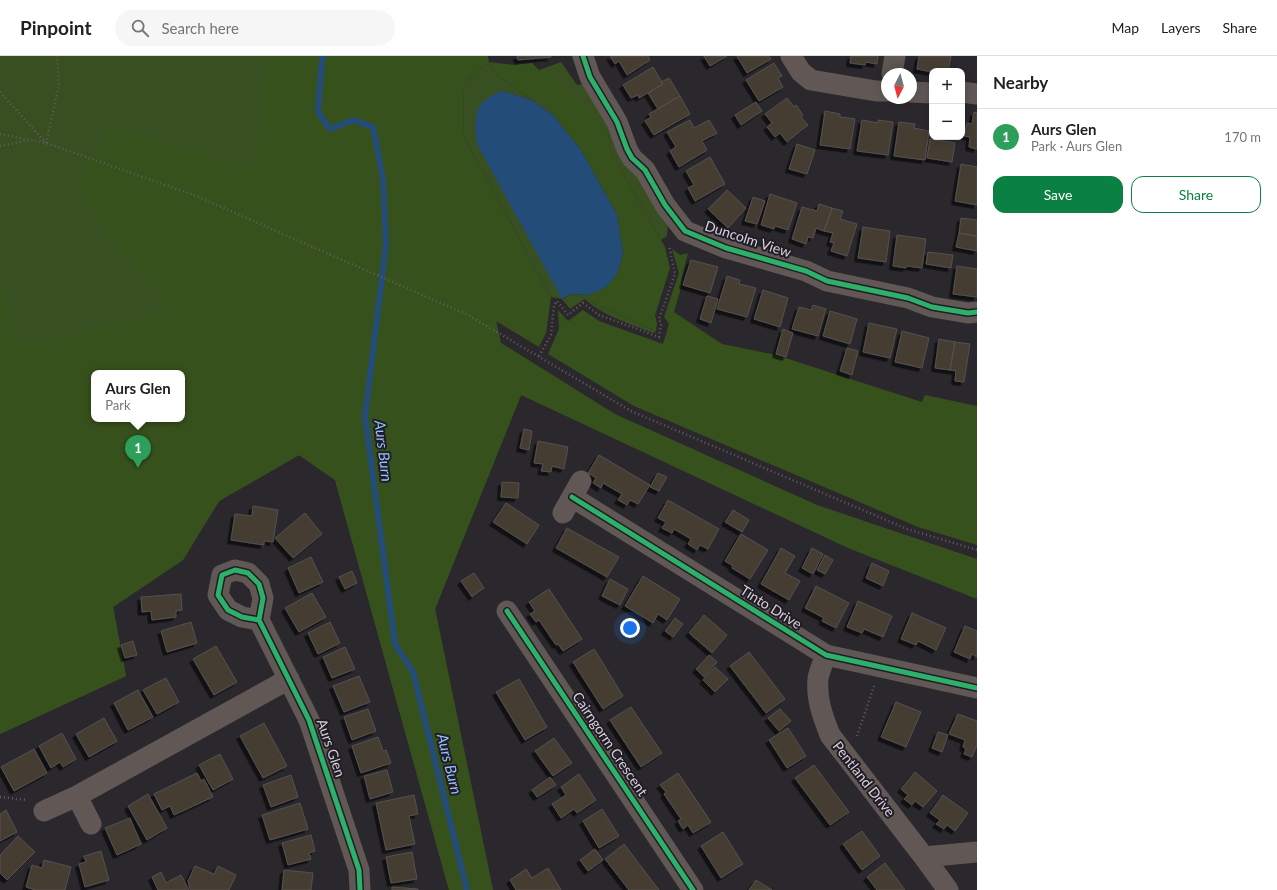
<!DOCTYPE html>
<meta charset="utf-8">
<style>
:root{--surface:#fff;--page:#f6f6f6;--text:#202124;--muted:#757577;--line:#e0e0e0;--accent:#0b8043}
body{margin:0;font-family:Lato,sans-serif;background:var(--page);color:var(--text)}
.controls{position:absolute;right:12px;top:12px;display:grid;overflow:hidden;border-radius:8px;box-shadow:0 2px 10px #0003}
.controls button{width:36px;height:36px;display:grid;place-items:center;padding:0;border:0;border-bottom:1px solid var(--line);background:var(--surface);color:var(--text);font:20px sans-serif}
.compass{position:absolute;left:881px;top:12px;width:36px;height:36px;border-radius:50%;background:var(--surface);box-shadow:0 2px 10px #0003;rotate:186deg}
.you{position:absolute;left:630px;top:572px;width:14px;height:14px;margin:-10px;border:3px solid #fff;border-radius:50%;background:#1a73e8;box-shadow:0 0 0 6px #1a73e833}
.badge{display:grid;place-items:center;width:26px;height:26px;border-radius:50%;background:var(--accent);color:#fff;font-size:13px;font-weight:700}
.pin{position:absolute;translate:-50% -33px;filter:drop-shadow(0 1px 2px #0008)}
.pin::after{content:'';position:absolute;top:21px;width:14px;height:12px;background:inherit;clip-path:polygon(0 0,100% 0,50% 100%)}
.popup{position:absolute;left:91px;top:314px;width:94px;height:52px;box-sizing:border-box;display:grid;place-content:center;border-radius:8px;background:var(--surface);filter:drop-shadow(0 1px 3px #0005);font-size:13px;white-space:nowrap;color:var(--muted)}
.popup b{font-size:15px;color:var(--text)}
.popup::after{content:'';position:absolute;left:50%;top:100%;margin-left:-8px;border:8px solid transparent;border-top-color:var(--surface)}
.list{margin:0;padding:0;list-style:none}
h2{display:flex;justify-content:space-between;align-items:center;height:52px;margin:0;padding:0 16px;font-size:17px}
h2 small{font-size:13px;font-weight:400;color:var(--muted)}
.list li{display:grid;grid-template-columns:26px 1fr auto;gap:12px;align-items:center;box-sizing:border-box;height:56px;padding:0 16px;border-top:1px solid var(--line)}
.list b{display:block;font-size:15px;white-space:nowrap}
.list p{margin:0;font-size:13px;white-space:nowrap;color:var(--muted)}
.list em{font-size:13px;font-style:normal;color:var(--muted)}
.actions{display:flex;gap:8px;padding:12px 16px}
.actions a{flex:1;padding:9px 0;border:1px solid var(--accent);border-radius:12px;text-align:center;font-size:14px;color:var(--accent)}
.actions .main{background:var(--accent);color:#fff}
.icon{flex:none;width:22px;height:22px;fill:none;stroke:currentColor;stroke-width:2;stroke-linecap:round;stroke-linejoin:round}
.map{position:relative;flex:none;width:977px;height:834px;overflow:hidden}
header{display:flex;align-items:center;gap:24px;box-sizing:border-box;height:56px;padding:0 20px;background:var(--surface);border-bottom:1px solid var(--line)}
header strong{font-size:19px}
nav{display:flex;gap:22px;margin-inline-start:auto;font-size:14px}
.search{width:280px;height:36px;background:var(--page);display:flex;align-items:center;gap:10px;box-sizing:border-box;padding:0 14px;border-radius:22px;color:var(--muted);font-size:15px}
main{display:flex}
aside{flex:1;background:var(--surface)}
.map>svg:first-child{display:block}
</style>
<header>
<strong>Pinpoint</strong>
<div class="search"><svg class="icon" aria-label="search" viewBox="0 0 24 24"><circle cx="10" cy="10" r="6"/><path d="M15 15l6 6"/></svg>Search here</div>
<nav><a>Map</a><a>Layers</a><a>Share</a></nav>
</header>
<main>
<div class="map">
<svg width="977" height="834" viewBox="0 0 977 834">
<defs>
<filter id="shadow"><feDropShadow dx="-3.5" dy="3.5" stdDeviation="0" flood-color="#0009"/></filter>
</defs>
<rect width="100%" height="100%" fill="#2a282d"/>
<path fill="#384f21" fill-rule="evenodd" d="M0 0H425L483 200 510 334 521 339 435 553 493 834H449L335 424 299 399 219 445 183 504 113 551 126 620 0 678ZM94 317H182V363H94Z
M489 6 497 19 532 44 502 35 563 243 571 238 588 239 593 247 656 275 654 277C634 270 599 258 585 243L570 253 562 243 551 241 463 79 464 27Z
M561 6 577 29 584 28 668 167 667 180 661 184 611 96 608 78 539 14Z"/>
<path fill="#37511d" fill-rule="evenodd" d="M268 0H488L489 6 515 9 532 7 539 14 562 26 608 78 611 96 665 191 670 212 655 259 657 268 656 275 593 247 588 239 606 231 617 218 623 197 617 159 581 94 553 59 497 19 489 6 464 27 463 79 551 241 546 277 539 291 496 265 501 287 615 358 817 449 977 503V543L848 492 521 339 435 553 493 834H449L335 424 299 399 219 445 183 504 113 551 126 620 0 678V224L21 292 170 254 95 162 77 129 110 72 253 111ZM94 317H182V363H94Z
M672 193 680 199 688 197 681 224 682 228 674 256 722 288 776 299 922 346 925 339 977 350V489L918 471 634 350 548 298 559 273 558 254 568 265 583 254 599 265 663 288 669 268 664 261 679 217Z"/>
<path fill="#234c79" d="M502 35 532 44 553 59 581 94 617 159 623 197 617 218 606 231 593 237 588 239 571 238 562 243 478 90C472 64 474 44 502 35Z"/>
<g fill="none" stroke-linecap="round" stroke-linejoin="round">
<path stroke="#234c79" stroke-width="6" d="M324 0 322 4 318 56 330 73 353 64 373 71 383 123 386 188 365 360 395 588 413 616 467 834"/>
</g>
<path fill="#453d32" stroke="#545151" filter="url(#shadow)" d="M517 0H551V1L518 4Z
M610 0H648L650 4 627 19 619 5 615 8Z
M704 0H727L710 10Z
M737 0H769L771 3 747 17Z
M851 0H878L877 8 866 6 865 9 850 7Z
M919 0H951L948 15 932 16 917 13Z
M774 7 782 20 778 22 783 31 759 45 746 24Z
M653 11 663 28 639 42 638 39 631 42 623 29Z
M669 22 680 40 658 53 648 37 663 28 661 26Z
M680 40 690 58 654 79 645 65 651 61 649 58Z
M787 42 794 51 796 49 803 59 801 61 808 69 787 86 780 77 775 81 767 71 772 67 765 58Z
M756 46 762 55 741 69 735 59Z
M825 55 840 58V61L855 63 850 93 820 89Z
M974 56 977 57V93L969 91 970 81 964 80 967 67 972 68Z
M690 64 694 72 709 64 717 77 702 85 707 94 679 111 670 95 676 91 667 76Z
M862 64 878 67V64L893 66 888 99 857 95Z
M899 66 915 68 914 72 929 75 925 104 894 100Z
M930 83 955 87 952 106 927 102Z
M797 88 815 94 807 118 789 113Z
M710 101 725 128 695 145 688 132 694 129 686 115Z
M961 108 977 111V149L955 145Z
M727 134 746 152 728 172 708 153Z
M770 138 797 147 788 174 775 170 774 173 761 169Z
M753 141 765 145 757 168 745 165Z
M819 148 832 152 824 175 816 172 813 182 808 181 806 188 792 183 802 151 817 155Z
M832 152 843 155 840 163 857 168 847 200 831 195 834 187 830 186 833 177 824 175Z
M961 162 977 164V180L959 177Z
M863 171 890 175 886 206 858 202Z
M959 177 977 180V195L956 191Z
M897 179 926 183 922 212 907 210 906 212 893 210Z
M928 196 953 199 951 212 926 208Z
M691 204 718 211 710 237 683 229Z
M957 210 977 213V241L953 238Z
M727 220 740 224 739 228 756 232 747 261 717 253Z
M763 234 788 242 780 271 754 263Z
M707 240 718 243 711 267 700 263Z
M813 249 826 253 818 280 792 273 799 251 811 254Z
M830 255 857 263 850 288 823 280Z
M869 267 897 273 890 302 863 296Z
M783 273 793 277 786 301 776 298Z
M902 275 929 282 922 312 895 306Z
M939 283 955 286 950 314 935 312Z
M955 286 970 288 964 326 955 325 956 315 950 314Z
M847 292 858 295 852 319 840 315Z
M524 373 532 375 529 394 520 392Z
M538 385 568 391 564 413 552 410 551 416 541 415 543 408 534 407Z
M599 399 650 429 638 448 630 444 627 449 618 444 622 438 603 427 601 432 593 427 596 422 588 417Z
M658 417 667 421 659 435 650 431Z
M502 426 519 427 518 442 501 441Z
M668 444 719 473 708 493 700 489 697 494 688 488 691 483 674 473 672 477 662 472 666 466 658 462Z
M506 447 539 469 527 488 493 466Z
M253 450 278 454 273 486 264 485V489L231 484 235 458 252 460Z
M733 454 749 464 742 476 725 466Z
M305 457 322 478 293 502 275 482Z
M567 472 619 501 607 521 556 492Z
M741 478 768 494 750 523 732 512 733 510 725 505Z
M781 492 795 500 785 517 800 525 789 544 761 528Z
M812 492 823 498 813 518 802 512Z
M825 499 833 504 825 518 817 514Z
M311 501 323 526 299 537 288 512Z
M872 507 889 515 883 530 866 522Z
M352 515 357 527 345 533 339 521Z
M474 517 484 532 472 541 461 525Z
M643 520 680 543 667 564 658 558 653 567 625 550Z
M610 523 628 533 620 549 602 540Z
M816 530 849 547 836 572 822 565 824 562 805 552Z
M549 533 582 583 563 595 558 588 556 589 539 564 536 566 530 558 535 555 529 546Z
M312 537 326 561 299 576 285 552Z
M181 538 182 554 176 555V561L152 564 151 555 142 556 141 541Z
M858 545 892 560 883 581 864 573 862 577 847 571Z
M912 557 946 572 936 594 918 585 916 589 901 583Z
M704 559 727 579 712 597 689 577Z
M675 562 683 568 673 581 665 575Z
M191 566 197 587 167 596 161 575Z
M330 566 340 587 318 598 308 577Z
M965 570 977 575V601L972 598 970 603 954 596Z
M133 585 137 599 125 602 121 589Z
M216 590 237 626 214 639 193 603Z
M345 591 355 613 332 622 323 601Z
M594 593 623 640 603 653 573 606Z
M749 596 785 643 766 657 730 610Z
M709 599 717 606 704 621 696 613Z
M715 611 728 623 715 636 703 624Z
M359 620 370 646 344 656 333 630Z
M166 622 179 646 157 658 143 634Z
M519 623 547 671 525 684 496 636Z
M138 634 153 661 128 674 114 647Z
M896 646 921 656 906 691 881 681Z
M631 651 662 697 641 711 610 664Z
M368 653 376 675 352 684 344 661Z
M780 653 791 665 779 675 768 662Z
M958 658 977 665V689L972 701 964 698 966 693 963 691 965 684 949 678Z
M104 662 117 685 89 701 76 678Z
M264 667 287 710 263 722 240 680Z
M788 672 806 700 787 712 769 684Z
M938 676 948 679 942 696 932 692Z
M62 677 76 703 63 711 60 706 51 712 39 690Z
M378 681 383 695 386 694 391 707 361 717 352 690Z
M554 682 572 707 553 720 535 695Z
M34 693 47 717 14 735 1 711Z
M220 698 233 723 213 734 199 709Z
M814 709 849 756 830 769 795 722Z
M387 714 393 736 370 743 364 720Z
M915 716 937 735 923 751 915 745 912 749 904 743 908 739 901 733Z
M197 717 201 725 204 723 213 741 174 759 170 750 162 754 154 738Z
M678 717 711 766 693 777 688 769 683 773 678 765 681 763 664 738 666 736 660 729Z
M579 718 596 744 577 757 574 753 561 762 552 748 566 739 561 731Z
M291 719 298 741 271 751 263 729Z
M550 721 556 729 537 741 532 734Z
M148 738 167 772 147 784 128 750Z
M414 739 418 758 409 760 415 788 386 794 376 747Z
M943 739 968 757 955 775 947 769 944 773 936 768 940 764 930 757Z
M300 747 308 773 270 784 262 759Z
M602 753 619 780 599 792 583 765Z
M6 754 17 776 0 785V758Z
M130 762 141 788 117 799 105 772Z
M862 775 880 800 862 814 843 788Z
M723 776 743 808 721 822 701 790Z
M311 779 315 795 309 797 311 803 288 809 282 787Z
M18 780 35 796 7 824 0 817V799Z
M624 788 659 834H629L605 803Z
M595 793 603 804 588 815 580 804Z
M101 795 109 824 85 831 79 808 86 806 84 800Z
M412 796 417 823 391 827 386 801Z
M44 804 71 811 65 834H36L26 831 32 809 42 812Z
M885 807 905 834H877L867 821Z
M195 810 214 818 218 810 236 819 229 834H191L190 833 188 825Z
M548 812 561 834H516L510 824 526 813 532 822Z
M284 814 313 817 311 834H282Z
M161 816 166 827 181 819 189 834H158L152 821Z
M756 824 772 834H749Z
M392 831 418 833V834H392Z"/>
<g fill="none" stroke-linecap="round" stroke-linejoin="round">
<path stroke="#635d5c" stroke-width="2.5" stroke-dasharray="1 3" stroke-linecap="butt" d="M0 36 45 86
M0 78 46 87 194 139 468 259 631 355 907 473 977 494
M46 87 59 29 57 0
M0 90 29 84
M539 300 551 279 554 249 557 245 568 259 583 247 599 259 659 281 661 269 659 263 675 218 669 189
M857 680 874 630
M0 741 27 744"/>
<path stroke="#615855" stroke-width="21" d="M583 0 590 21 617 66 627 93 632 102 645 114 665 149 685 175 726 192 806 215 827 225 908 242 932 251 968 257 977 256
M791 0 801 16 811 24 876 35H887
M892 18 895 0
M911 36 932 37
M962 36 977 38
M572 441 826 599 977 632
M563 457 581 425
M507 555 693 834
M259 564 242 561 228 554 218 539 222 519 235 514 248 517 259 528 263 542 259 564 309 664 359 814 360 834
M826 599C823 607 819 615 818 623 816 643 823 661 830 679L924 801 948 834
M77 740 91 768
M44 755 77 740 289 623
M924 801 977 796"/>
<g stroke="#211c26" stroke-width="8">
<path id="cycleway" d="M583 0 590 21 617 66 627 93 632 102 645 114 665 149 685 175 726 192 806 215 827 225 908 242 932 251 968 257 977 256
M572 441 826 599 977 632
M507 555 693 834
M259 564 242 561 228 554 218 539 222 519 235 514 248 517 259 528 263 542 259 564 309 664 359 814 360 834"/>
</g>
<use href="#cycleway" stroke="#2db169" stroke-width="5"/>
</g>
<g text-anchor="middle" stroke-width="4" stroke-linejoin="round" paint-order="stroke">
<g font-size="14" fill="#d5d2d9" stroke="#211c26">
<text transform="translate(748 183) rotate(18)" y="5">Duncolm View</text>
<text transform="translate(771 551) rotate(32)" y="5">Tinto Drive</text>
<text transform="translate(610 688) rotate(56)" y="5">Cairngorm Crescent</text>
<text transform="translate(331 692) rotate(71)" y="5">Aurs Glen</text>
<text transform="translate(864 723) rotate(52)" y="5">Pentland Drive</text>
</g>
<g font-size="15" font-style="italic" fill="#90c5ff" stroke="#211c26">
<text transform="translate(383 395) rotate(83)" y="5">Aurs Burn</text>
<text transform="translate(449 708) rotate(76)" y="5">Aurs Burn</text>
</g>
</g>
</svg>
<div class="controls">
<button>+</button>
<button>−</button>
</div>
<svg class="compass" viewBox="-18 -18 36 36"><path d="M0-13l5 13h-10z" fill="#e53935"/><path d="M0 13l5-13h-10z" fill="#757577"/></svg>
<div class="you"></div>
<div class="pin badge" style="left:138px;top:412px;background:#2e9e5b">1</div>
<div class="popup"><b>Aurs Glen</b>Park</div>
</div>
<aside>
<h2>Nearby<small></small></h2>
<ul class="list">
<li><span class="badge" style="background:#2e9e5b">1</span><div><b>Aurs Glen</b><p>Park · Aurs Glen</p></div><em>170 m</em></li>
</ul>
<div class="actions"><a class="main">Save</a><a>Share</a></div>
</aside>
</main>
